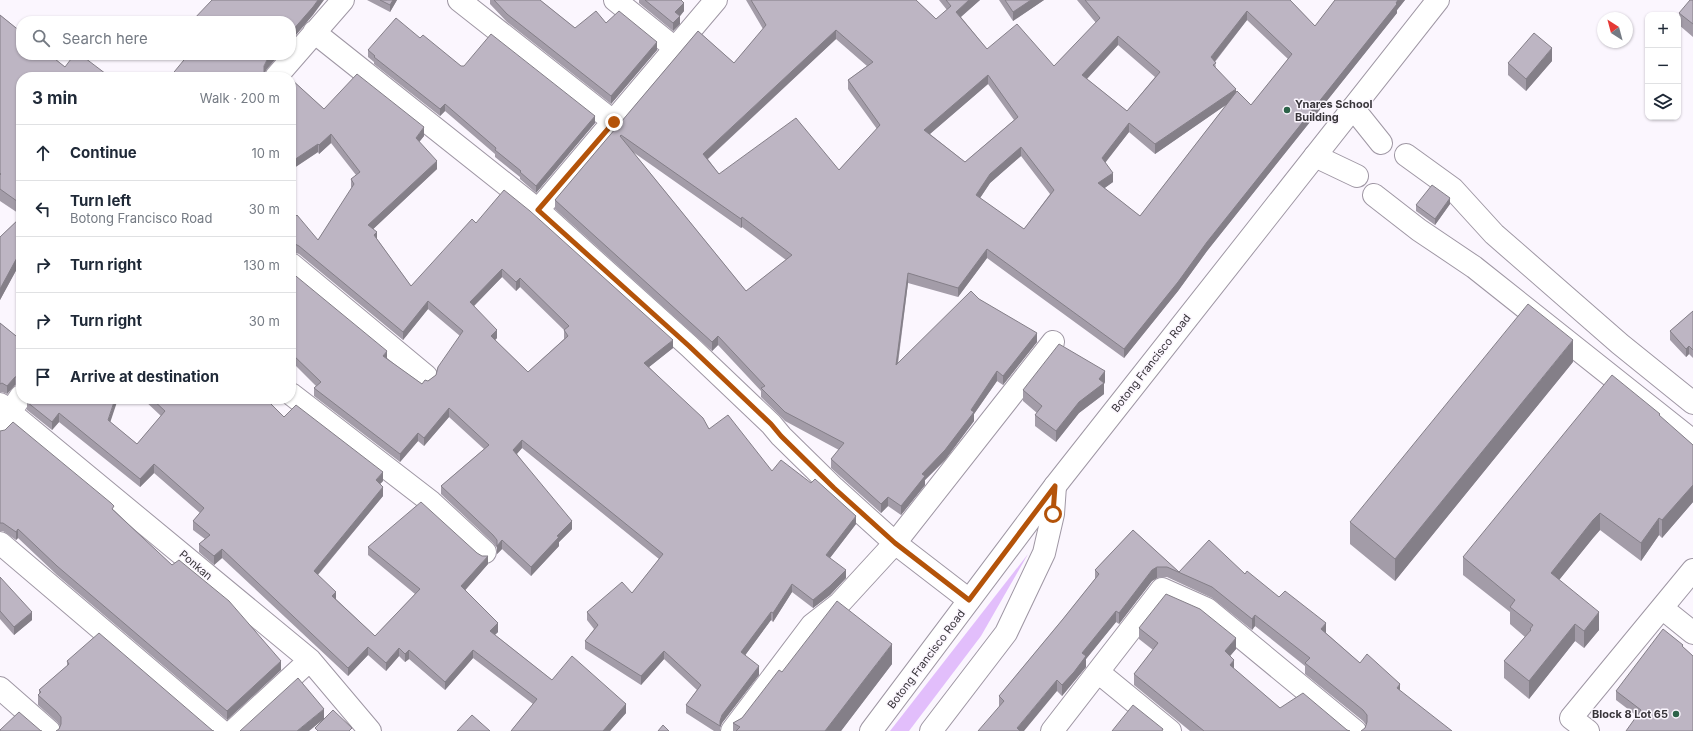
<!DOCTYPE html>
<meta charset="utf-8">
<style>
:root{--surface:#fff;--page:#f2f2f3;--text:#1f2937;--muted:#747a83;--line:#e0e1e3}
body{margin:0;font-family:Inter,sans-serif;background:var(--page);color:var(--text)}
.controls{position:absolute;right:12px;top:12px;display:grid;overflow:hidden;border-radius:8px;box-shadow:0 1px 3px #0004}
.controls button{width:36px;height:36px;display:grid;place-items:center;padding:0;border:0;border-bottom:1px solid var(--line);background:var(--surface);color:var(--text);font:20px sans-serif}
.compass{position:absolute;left:1597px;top:12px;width:36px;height:36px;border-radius:50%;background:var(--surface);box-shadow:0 1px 3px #0004;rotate:324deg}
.stop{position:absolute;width:12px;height:12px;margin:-9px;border:3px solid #b45309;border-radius:50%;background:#fff}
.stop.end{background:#b45309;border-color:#fff;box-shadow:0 1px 4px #0008}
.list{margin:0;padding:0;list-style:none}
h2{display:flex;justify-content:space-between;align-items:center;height:52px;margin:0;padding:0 16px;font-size:17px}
h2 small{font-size:13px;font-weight:400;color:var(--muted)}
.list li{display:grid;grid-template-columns:26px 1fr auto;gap:12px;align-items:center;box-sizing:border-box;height:56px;padding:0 16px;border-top:1px solid var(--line)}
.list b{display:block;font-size:15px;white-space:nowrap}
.list p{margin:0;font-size:13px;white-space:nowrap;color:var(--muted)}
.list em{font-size:13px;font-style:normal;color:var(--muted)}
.icon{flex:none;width:22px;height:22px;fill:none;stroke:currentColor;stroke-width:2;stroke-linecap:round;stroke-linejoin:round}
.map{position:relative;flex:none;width:1693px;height:731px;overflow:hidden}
.search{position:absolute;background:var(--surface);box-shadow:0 1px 3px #0004;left:16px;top:16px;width:280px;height:44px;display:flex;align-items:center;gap:10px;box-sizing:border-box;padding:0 14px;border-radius:16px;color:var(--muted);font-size:15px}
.panel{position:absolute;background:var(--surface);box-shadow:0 1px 3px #0004;left:16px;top:72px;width:280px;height:332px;border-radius:16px}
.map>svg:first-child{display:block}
</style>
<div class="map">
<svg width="1693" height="731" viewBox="0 0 1693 731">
<rect width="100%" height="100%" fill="#fbf6fe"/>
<path fill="#e2befb" d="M1028 554 981 636 909 731H890Z"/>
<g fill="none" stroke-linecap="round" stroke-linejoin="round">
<g stroke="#9f97a4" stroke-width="24">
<path id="minor" d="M459 0 614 122
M615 0 676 49
M314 32 538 210 689 346 771 424 781 436 834 488 895 543 969 600
M276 77 343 0
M1353 108 1381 143
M1406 155 1453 189 1494 234 1620 344 1693 403
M1315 156 1357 176
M1374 195 1419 230 1474 267 1693 441
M538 210 716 0
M291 264 426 376
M291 394 431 502 485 552
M0 404 310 660 370 731
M0 427 21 396
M0 543 221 731
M1662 608 1693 633
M1098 672 1170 731
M0 688 49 731
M233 731 310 660
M732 731 812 625 839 604 895 543 1053 342
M931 731 1006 633 1044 553 1053 514 1055 486
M1052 731 1162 589 1207 609 1355 731
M1588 731 1571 718 1693 570"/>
</g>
<g stroke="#9f97a4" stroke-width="24">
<path id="tertiary" d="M871 731 1055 486 1438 0"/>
</g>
<use href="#minor" stroke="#fff" stroke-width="22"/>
<use href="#tertiary" stroke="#fff" stroke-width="22"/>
</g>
<path fill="#a39ca8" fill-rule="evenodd" d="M367 0H397L390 12Z
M490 0H540L575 28 606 23 657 50 611 104 507 22 490 4Z
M639 0H681L684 11 680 16V24L673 31 639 3Z
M746 0H916L936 19 947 10 939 0H980L961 17 987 49 1054 66 1096 23 1077 0H1290L1315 26 1335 0H1405L1397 10V13L1207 251 1178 291 1124 358 987 258 958 297 908 283 898 364 979 299 1037 342 1003 385 997 381 974 414V421L945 460 925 480V485L901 515 888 506 881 513 831 468V459L839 450 785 421 761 397V391L718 345 712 351 555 209V200L698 31 734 63 763 29ZM1247 20 1288 59 1251 105 1236 93 1216 68 1215 62ZM836 39 867 66 848 80V89L877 129 839 170 719 174 708 159ZM1118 45 1155 77 1127 111 1087 79ZM988 84 1014 120 965 162 930 134ZM1227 104 1140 216 1104 188 1113 182 1105 162 1129 132 1155 154ZM633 152 741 228 742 227 786 260 746 291ZM1021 156 1050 194 1024 229 980 198 990 183Z
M999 0H1044L1013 21Z
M1693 0V37L1679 25V13Z
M0 15 65 67 110 77H21V215L0 201Z
M420 38 461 66 595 123 536 193 520 179V177L495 157V154L445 111 440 116 374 64V62L368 57V50Z
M1552 61 1526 91 1508 75V63Z
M291 79 324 109 424 136 419 142 437 169 373 229 377 239 411 286 476 223 673 348 649 367 709 429 772 471 856 524 830 558 846 578 830 595 813 608 792 592 773 622 771 620 745 655 759 675 722 723 720 728V731H714L686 713V705L697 690 664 659 641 685 585 649V641L594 629 587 620V612L632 593 659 559 522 448 517 454 572 529 559 542V546L531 576 502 549 497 554V548L493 543 441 494V486L484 449 449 417 424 446 418 441 400 462 314 396V388L316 386 291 361V272L387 359 422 384 428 381 436 375 460 336 428 309 403 340 299 254 293 252H291V221L318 240 352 188 351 187V179L356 175 331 143 319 154 318 152 291 170ZM502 277 516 291 520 287 564 330V339L528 372 495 340 497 338 474 306Z
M1450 204 1435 225 1416 211V205Z
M21 217V267L19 265 0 300V237Z
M1693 311V358L1689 354 1686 357 1670 340V331Z
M0 323 21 340V384L15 385 7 394 2 392H0Z
M1573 362 1395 581 1350 544V522Z
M1105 382 1104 384V394L1079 413 1056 442 1035 426V415L1037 413 1023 401V390Z
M143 399H266L284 417 383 481 380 484 383 496 318 575 336 599 375 636 415 594 368 555V547L488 564 465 590 498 632 495 635 552 680 626 713 610 731H511L533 704 473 658 445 690 409 659 405 662 399 656 386 671 368 655 348 676 222 558 214 565 199 552V544L205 539 193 530V521L200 513 154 473 140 487 59 422 52 430 27 410V402L110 422 137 444 161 416Z
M1660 417 1693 445V502L1662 538 1659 535 1641 561 1600 530 1593 538 1559 580 1599 630 1584 648 1575 641 1529 699 1504 678V661L1525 637 1510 624V612L1463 575V557Z
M0 431 114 510 281 670 227 720 57 575 18 538 16 540 3 531H0Z
M1133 530 1179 572 1245 574 1279 597 1326 633 1360 663 1400 684 1365 728 1366 725 1363 721 1305 674V666L1255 626 1252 630 1212 598 1167 577 1157 578 1152 581 1119 624 1116 622 1086 659V667L1062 696 1057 691 999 707V696L1063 619 1095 579V570Z
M0 577 32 620 14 635 0 619Z
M1139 628 1236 649 1230 656 1234 669 1280 708 1350 731H1190L1134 685V674L1153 650 1139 639Z
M1683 647 1693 656 1637 716 1616 700V691Z
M67 661 214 731 59 729 60 726 57 722 38 705V695L39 694V690L67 666Z
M892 664 841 731H733V723L742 718 782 672Z"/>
<path fill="#847f88" d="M318 0H324L313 15 291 41V32Z
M393 0H397L390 12V5Z
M969 0H980L956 21V12Z
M1031 0H1044L1013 21V12Z
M1398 0H1405L1397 10V13L1207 251 1178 291 1124 358V349L1207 242Z
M684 3V11L680 16V24L673 31V23L675 12Z
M1247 11V20L1211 66V57Z
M836 30V39L703 163V154Z
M1118 36V45L1082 84V75Z
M657 42V50L611 104V96Z
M1552 48V61L1526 91V79Z
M271 55H279L267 69 264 74V66L267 60Z
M988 75V84L924 139V130Z
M1236 89V98L1155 154V144Z
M445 104V111L440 116V109Z
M595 116V123L536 193V186Z
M1129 123V132L1102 167V158Z
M424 127V136L416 146V138Z
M331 134V143L319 154V145Z
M318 144V152L291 170V162Z
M1021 147V156L990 183 976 204V195L990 174Z
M437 161V169L368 234V225Z
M1113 173V182L1098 193V183Z
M1450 198V204L1435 225V219Z
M742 217V227L741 228V219Z
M377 232V241L374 235Z
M987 249V258L958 297V288Z
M19 254V265L0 300V289Z
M502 269V277L470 310V302Z
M908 273V283L896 374V365Z
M520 278V287L516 291V282Z
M428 301V309L403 340V332Z
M497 330V338L491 344V336Z
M1037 333V342L1003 385V376Z
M718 336V345L712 351V342Z
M673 340V348L644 371V363Z
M1573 340V362L1395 581V559Z
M1689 346V354L1686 357V349Z
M387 351V360L383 356Z
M997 371V381L974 414V421L945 460 925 480V485L901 515V506L922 474 971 410Z
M1105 371V382L1104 384V394L1079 413 1056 442V431L1079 402Z
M15 377V385L7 394V386Z
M115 399H118L108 429V420Z
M449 408V417L424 446V438Z
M59 413V422L52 430V422Z
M418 433V441L400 462V454Z
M522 440V448L513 458V450Z
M154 464V473L140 487V479Z
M383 472V481L376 488V480Z
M1693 485V502L1662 538V520Z
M383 487V496L314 579V571Z
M888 497V506L881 513V504Z
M1600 513V530L1593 538 1551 590V573L1593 520Z
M856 516V524L826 563V555Z
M1659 518V535L1641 561V543Z
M572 521V529L559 542V546L531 576V567L557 536Z
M18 529V538L16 540V532Z
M502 540V549L497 554V546Z
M222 549V558L214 565V556Z
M488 556V564L461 595V586Z
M1157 567V578L1152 581 1119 624V613L1152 570Z
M846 570V578L830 595 813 608V600Z
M792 584V592L773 622V613Z
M336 592V600L332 596Z
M1116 611V622L1086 659V667L1062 696V685L1082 653Z
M32 612V620L14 635V627Z
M771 612V620L741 661V652Z
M1599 612V630L1584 648V631Z
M1255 615V626L1252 630V619Z
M498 623V632L490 639V631Z
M1326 623V634L1321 629Z
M1575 624V641L1529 699V681Z
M1236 638V649L1225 662V651Z
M892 644V664L841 731H825Z
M368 647V655L348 676V668Z
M399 648V656L386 671V663Z
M409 650V659L405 662V654Z
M473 650V658L445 690V682Z
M664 651V659L641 685V676Z
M1234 660V671L1230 665Z
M281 661V670L227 720V711Z
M759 666V675L722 723 720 728V721L722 715Z
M1057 680V691L1024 731H1017V728Z
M1400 684V695L1397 688Z
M626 704V713L610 731H603Z
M324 709V719L309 731H297Z"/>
<path fill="#bdb5c3" stroke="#847f88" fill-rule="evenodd" d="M212 0H318L313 7 291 32V21H192Z
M380 0H393L390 5Z
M494 0H540L575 28 596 11 606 23 619 11 657 42 611 96 507 14Z
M645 0H681L684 3 675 12 680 16 673 23Z
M751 0H916L936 19 951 6 946 0H969L956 12 987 49 1017 24 1054 66 1100 18 1085 0H1290L1315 26 1335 0H1398L1396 3 1397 4 1207 242 1178 282 1124 349 987 249 958 288 908 273 896 365 971 291 979 299 1037 333 1003 376 997 371 971 410 974 412 945 450 922 474 925 476 901 506 888 497 881 504 831 459 844 443 785 412 761 388 765 386 718 336 712 342 555 200 698 31 734 63 766 25ZM1247 11 1292 54 1251 105 1237 91 1140 216 1098 183 1113 173 1102 158 1129 123 1155 144 1236 89 1213 65 1216 63 1211 57ZM836 30 873 62 848 80 880 125 839 170 796 118 719 174 703 154ZM1118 36 1160 72 1127 111 1082 75ZM988 75 1018 117 965 162 924 130ZM621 135 741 219 742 217 792 255 746 291 620 136ZM1021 147 1054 190 1024 229 976 195 990 174Z
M1005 0H1031L1013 12Z
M1690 0H1693V24L1679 13Z
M0 15 21 32V55H50L65 67 74 55H81L110 77H21V204L0 189V175L1 174 0 173Z
M396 18 420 38 423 35 461 66H464L491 34 595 116 536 186 520 172 521 171 495 150 496 148 445 104 440 109 374 57 375 56 368 50Z
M1534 33 1552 48 1526 79 1508 63Z
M188 55H271L267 60 264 66V72L267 77H170Z
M357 74 424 127 416 138 437 161 368 225 377 232 374 235 411 286 472 219 476 223 504 190 530 211 673 340 644 363 703 418 709 429 728 415 772 471 781 460 811 483 815 479 856 516 826 555 846 570 830 586 813 600 792 584 773 613 771 612 741 652 759 666 722 715 720 721V726L686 705 701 685 664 651 641 676 585 641 598 625 587 612 622 582 632 593 663 554 522 440 513 450 572 521 557 536 559 537 531 567 502 540 497 546V540L493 535 441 486 489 445 449 408 424 438 418 433 400 454 314 388 321 382 291 353V272L387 351 383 356 422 384 425 380 428 381 436 375 438 367 463 331 428 301 403 332 299 246 293 243 291 244V221L297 215 318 240 354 184 351 179 360 172 331 134 319 145 318 144 291 162V79L324 109ZM502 269 516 282 520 278 569 326 564 330 568 336 528 372 491 336 497 330 470 302Z
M1432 185 1450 198 1435 219 1416 205Z
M21 217V255L19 254 0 289V237Z
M1528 304 1573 340 1395 559 1350 522Z
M1693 311V350L1689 346 1686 349 1670 331Z
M0 323 21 340V376L15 377 7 386 2 383 0 384Z
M1059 344 1105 371 1099 379 1104 383 1079 402 1056 431 1035 415 1042 406 1023 390Z
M1612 375 1660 414 1659 415 1693 445V485L1662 520 1659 518 1641 543 1600 513 1593 520 1551 573 1599 612 1584 631 1575 624 1529 681 1504 661 1531 630 1530 629 1533 625 1510 607 1515 600 1463 557Z
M28 399H115L108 420 137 444 165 411 152 399H266L284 417 296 405 383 472 376 480 383 487 314 571 336 592 332 596 375 636 420 589 368 547 421 502 477 553 482 556H488L461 586 498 623 490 631 552 680 572 656 626 704 603 731H511L537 699 473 650 445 682 409 650 405 654 399 648 386 663 368 647 348 668 222 549 214 556 199 544 210 535 193 521 204 508 154 464 140 479 59 413 52 422 27 402Z
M13 422 111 503 114 506 112 509 172 565 179 560 229 601 281 661 227 711 57 566 18 529 16 532 3 523H0V431L5 430Z
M1133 530 1179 572 1209 540 1245 574 1247 571 1279 597 1285 591 1326 623 1321 629 1360 663 1367 654 1400 684 1397 688 1452 731H1361L1365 728 1367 722V715L1363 710 1305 663 1310 658 1255 615 1252 619 1212 587 1167 567H1157L1152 570 1119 613 1116 611 1082 653 1086 656 1074 672 1062 685 1057 680 1017 728 1020 731H978L1004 701 999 696 1063 619 1099 574 1095 570Z
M0 577 32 612 14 627 0 611Z
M1166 594 1200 609 1236 638 1225 651 1234 660 1230 665 1280 708 1303 693 1347 730 1350 731H1204L1134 674 1158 643 1139 628Z
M837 601 892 644 825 731H736L740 727 733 723 742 718 779 670 782 672Z
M1663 629 1683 645 1682 646 1693 656V731H1626L1641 710 1616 691Z
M99 633 213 731H214H56L59 729 61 724V717L57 712 38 695 41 692 39 690 69 664 67 661Z
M298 678 324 709 297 731H240Z
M1133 705 1163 729 1162 731H1112Z
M333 710 352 728 349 731H318L315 728Z
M19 712 41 731H42H0V730Z
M472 715 490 731H457Z
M663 725 669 731H658Z"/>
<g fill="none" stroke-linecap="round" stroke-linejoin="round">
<path stroke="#b45309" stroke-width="5" d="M614 122 538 210 689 346 771 424 781 436 834 488 895 543 969 600 1055 486 1053 514"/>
</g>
<g fill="#2c6349" stroke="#fbf6fe" stroke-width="1.5">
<circle cx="1287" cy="110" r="4"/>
<circle cx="1676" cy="714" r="4"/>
</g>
<g text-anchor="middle" stroke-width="3" stroke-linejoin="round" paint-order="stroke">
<g font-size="11" font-weight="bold" fill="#373439" stroke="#fbf6fe" text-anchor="start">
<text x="1295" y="108">Ynares School<tspan x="1295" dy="13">Building</tspan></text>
<text x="1668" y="718" text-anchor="end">Block 8 Lot 65</text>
</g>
<g font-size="11" fill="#373439" stroke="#fbf6fe">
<text transform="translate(1151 363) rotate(-52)" y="4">Botong Francisco Road</text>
<text transform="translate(196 565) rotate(40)" y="4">Ponkan</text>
<text transform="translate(926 659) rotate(-53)" y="4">Botong Francisco Road</text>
</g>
</g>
</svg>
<div class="controls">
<button>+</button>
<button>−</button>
<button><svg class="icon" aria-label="layers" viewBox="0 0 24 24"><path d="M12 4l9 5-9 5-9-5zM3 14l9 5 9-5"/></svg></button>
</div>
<svg class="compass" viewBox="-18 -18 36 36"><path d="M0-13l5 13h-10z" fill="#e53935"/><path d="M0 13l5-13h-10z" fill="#747a83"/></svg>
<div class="stop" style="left:1053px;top:514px"></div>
<div class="stop end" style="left:614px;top:122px"></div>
<div class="search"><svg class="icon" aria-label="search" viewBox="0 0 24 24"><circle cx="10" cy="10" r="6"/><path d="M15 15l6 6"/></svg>Search here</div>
<section class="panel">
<h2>3 min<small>Walk · 200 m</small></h2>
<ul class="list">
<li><svg class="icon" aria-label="ahead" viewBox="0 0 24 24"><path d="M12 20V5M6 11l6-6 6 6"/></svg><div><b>Continue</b></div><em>10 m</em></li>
<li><svg class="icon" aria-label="left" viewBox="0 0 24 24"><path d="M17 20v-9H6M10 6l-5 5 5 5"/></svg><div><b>Turn left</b><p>Botong Francisco Road</p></div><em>30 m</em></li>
<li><svg class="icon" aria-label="right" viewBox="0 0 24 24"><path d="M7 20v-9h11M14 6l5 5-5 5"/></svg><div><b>Turn right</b></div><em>130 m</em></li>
<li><svg class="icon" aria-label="right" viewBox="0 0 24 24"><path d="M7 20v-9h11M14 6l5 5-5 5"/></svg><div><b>Turn right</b></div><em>30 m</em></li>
<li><svg class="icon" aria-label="arrive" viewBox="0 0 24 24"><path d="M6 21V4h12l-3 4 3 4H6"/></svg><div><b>Arrive at destination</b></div></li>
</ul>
</section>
</div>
